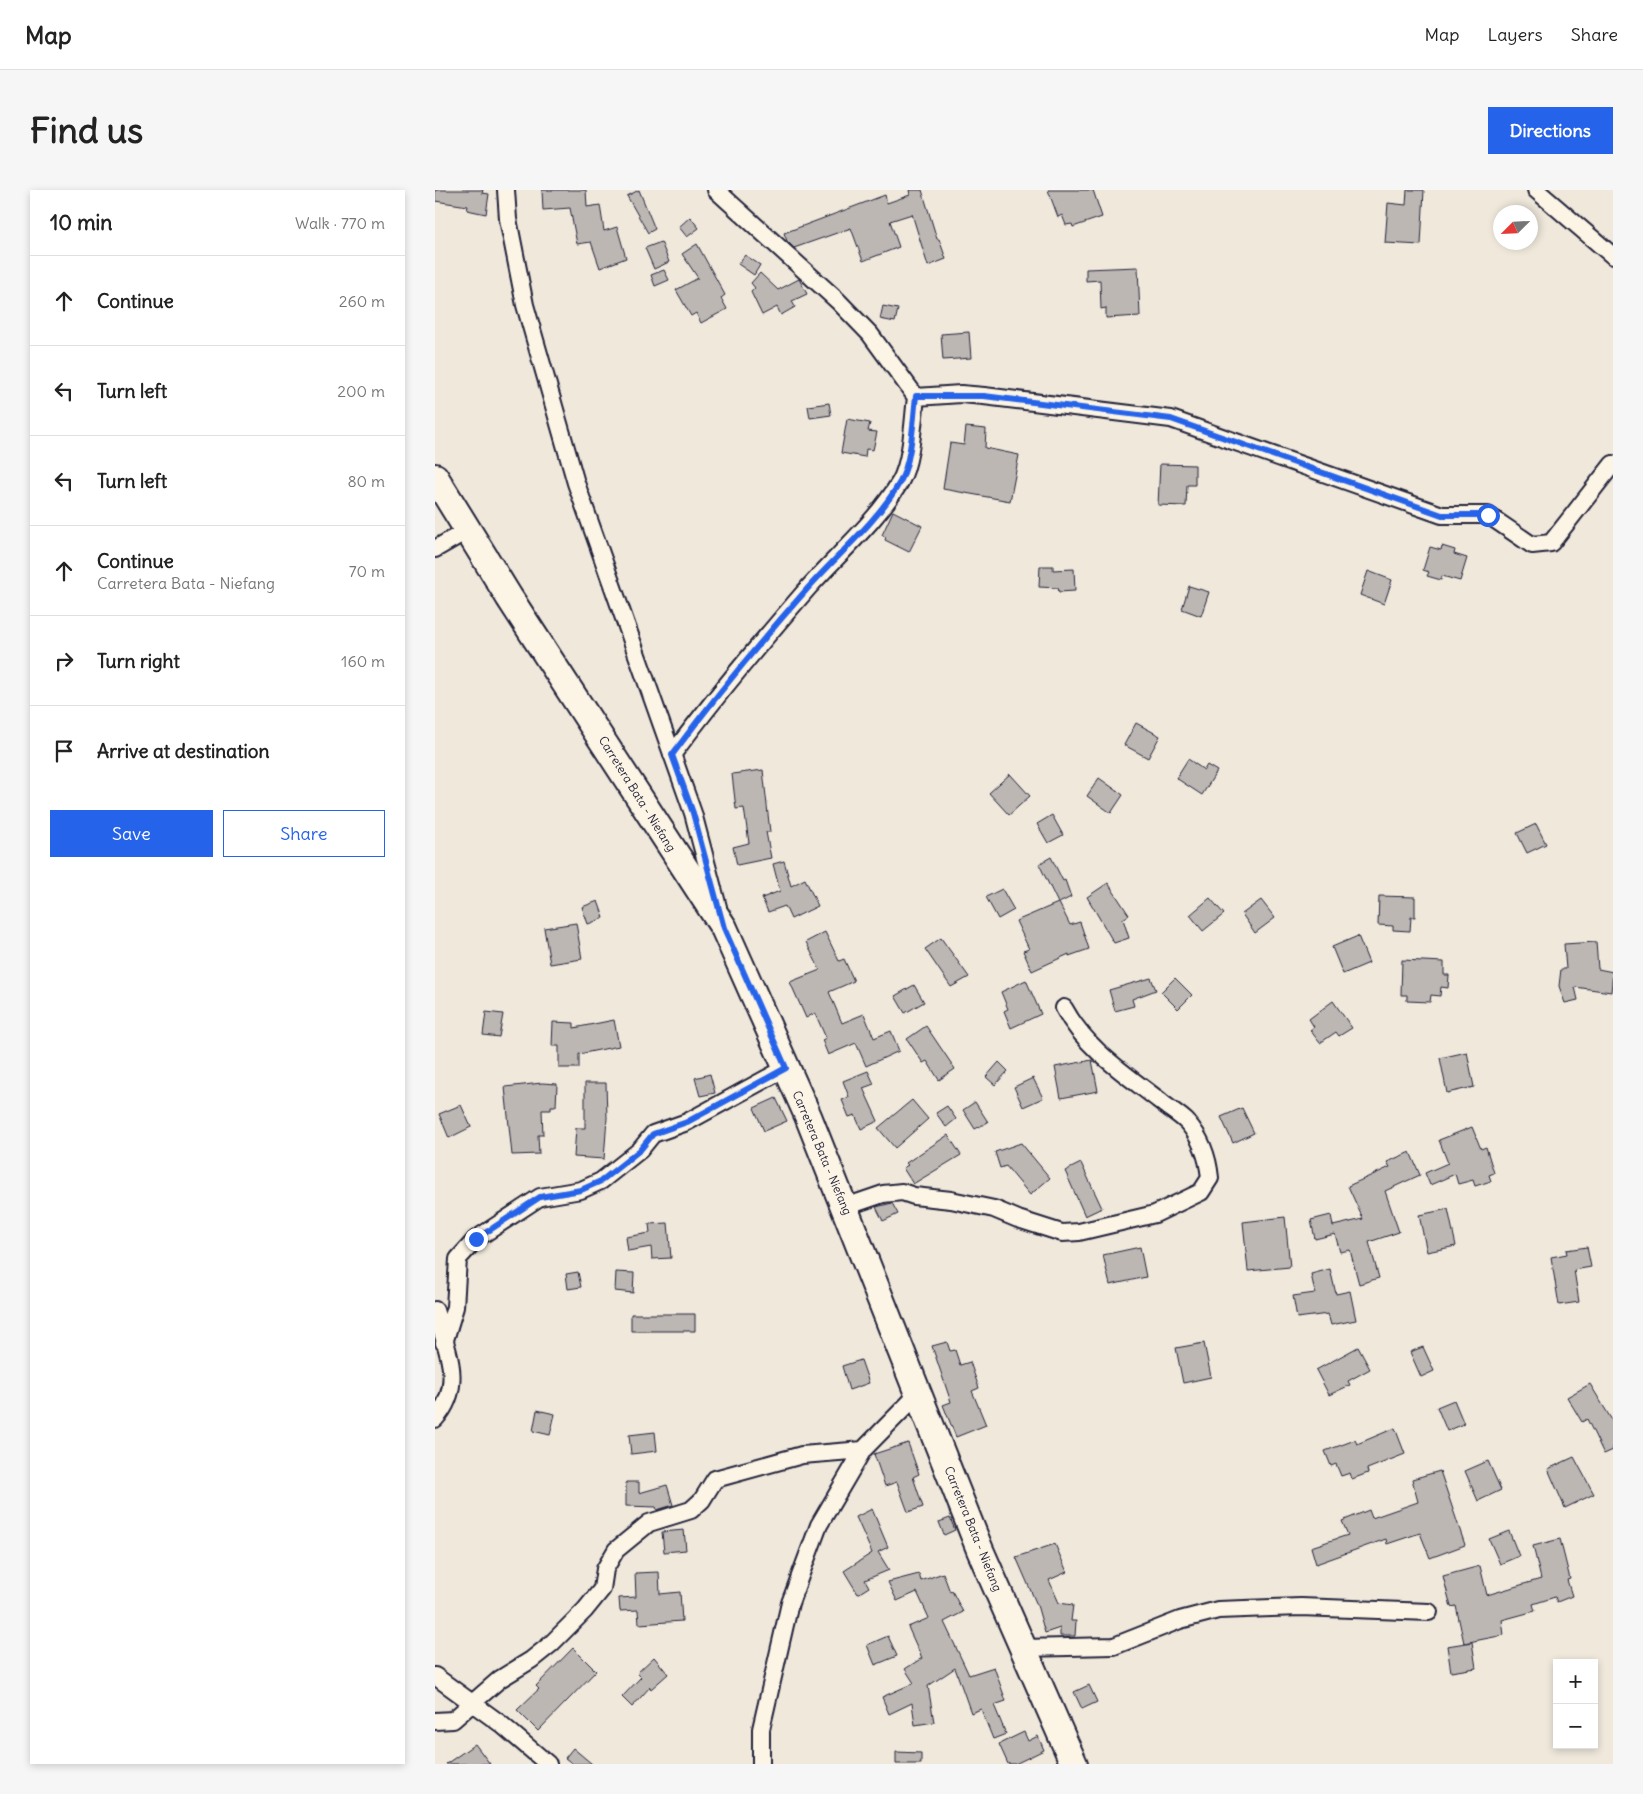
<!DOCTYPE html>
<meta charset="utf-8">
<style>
:root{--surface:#fff;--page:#f6f6f6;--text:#222;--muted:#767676;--line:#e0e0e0;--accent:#2563eb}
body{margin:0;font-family:Delius,sans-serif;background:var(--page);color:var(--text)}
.controls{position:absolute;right:15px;bottom:15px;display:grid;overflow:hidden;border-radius:0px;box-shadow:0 2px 8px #0003}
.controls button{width:45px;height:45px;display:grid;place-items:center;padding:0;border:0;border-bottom:1px solid var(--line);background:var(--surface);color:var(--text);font:25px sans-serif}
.compass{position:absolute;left:1058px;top:15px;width:45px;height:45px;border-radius:50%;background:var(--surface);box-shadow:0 2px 8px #0003;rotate:246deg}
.stop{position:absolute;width:15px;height:15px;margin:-11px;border:4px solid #2563eb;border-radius:50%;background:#fff}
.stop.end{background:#2563eb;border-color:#fff;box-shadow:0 1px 5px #0008}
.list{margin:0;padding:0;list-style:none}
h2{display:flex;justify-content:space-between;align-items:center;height:65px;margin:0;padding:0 20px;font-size:21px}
h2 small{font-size:16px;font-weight:400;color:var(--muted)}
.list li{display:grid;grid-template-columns:32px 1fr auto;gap:15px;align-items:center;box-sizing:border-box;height:90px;padding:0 20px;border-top:1px solid var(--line)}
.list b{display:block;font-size:19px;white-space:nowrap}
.list p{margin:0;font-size:16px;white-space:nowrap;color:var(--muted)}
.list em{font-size:16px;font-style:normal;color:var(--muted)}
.actions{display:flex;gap:10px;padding:15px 20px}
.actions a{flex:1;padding:11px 0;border:1px solid var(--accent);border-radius:0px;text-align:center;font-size:18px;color:var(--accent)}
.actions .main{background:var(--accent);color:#fff}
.icon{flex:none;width:28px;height:28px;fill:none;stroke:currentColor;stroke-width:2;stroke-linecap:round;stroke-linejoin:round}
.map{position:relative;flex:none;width:1178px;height:1574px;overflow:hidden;border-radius:0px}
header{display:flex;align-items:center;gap:30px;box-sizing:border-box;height:70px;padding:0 25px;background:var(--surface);border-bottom:1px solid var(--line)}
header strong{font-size:24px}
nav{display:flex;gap:28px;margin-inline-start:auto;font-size:18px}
.intro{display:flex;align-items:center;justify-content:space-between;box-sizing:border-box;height:120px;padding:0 30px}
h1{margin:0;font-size:35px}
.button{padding:12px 22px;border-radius:0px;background:var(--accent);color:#fff;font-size:18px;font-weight:700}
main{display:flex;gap:30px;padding:0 30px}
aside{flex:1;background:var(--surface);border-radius:0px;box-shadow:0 2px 8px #0003}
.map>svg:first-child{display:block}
</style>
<header>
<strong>Map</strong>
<nav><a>Map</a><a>Layers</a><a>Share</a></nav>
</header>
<div class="intro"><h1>Find us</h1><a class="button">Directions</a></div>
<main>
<aside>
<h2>10 min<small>Walk · 770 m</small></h2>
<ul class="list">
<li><svg class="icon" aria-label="ahead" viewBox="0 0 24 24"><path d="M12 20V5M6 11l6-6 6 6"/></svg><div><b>Continue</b></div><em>260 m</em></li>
<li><svg class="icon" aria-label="left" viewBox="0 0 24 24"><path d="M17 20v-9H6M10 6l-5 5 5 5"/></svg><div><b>Turn left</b></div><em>200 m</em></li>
<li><svg class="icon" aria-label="left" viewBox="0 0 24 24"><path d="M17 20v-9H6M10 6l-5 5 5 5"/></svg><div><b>Turn left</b></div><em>80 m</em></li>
<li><svg class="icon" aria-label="ahead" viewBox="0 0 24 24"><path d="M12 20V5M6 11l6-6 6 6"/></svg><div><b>Continue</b><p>Carretera Bata - Niefang</p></div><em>70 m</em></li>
<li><svg class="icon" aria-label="right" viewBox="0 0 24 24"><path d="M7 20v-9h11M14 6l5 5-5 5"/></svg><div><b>Turn right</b></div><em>160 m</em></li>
<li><svg class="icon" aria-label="arrive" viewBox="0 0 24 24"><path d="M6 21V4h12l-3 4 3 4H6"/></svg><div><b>Arrive at destination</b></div></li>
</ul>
<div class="actions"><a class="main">Save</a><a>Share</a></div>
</aside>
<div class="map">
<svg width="1178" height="1574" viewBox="0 0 1178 1574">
<rect width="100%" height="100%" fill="#efe8db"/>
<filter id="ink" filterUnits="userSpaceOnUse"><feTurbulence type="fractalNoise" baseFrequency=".02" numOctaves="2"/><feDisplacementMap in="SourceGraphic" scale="10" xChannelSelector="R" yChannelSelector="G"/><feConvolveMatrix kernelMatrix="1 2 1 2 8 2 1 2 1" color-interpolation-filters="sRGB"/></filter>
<g filter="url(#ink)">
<path fill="#bcb7b3" stroke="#22223b" d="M0 0H48L47 3 54 4 51 24 32 20 33 16 0 11Z
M107 0H151L152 17 165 15 169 41 182 37 191 68 165 78 156 52 142 54 135 18 108 20Z
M204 0 220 39 213 43 192 6Z
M474 0H487L502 49H504L511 69 493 76 477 24 455 31 464 57 428 71 416 38 359 58 352 51 349 43 450 5 452 13 475 5Z
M613 0H658L667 27 638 37 637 34 631 35 627 25 623 27Z
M972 0H989L986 55 950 53 953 13 971 15Z
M255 27 264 38 252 47 244 37Z
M226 52 234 72 219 79 210 58Z
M262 54 290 105 286 108 292 119 266 133 261 123 256 126 241 100 263 88 247 64Z
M310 65 325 75 319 85 303 74Z
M703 77 705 126 671 128V118L666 119 665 90 651 91V79Z
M229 80 234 90 220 96 216 85Z
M325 83 343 100 364 89 372 104 357 111 360 117 346 125 342 117 327 125 316 102 320 98 316 93Z
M448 116 463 119 460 132 445 129Z
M534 142 536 168 508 170 506 144Z
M394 213 396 225 375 228 373 216Z
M412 229 435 233 433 241 442 242 438 260 431 259 430 267 406 263Z
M531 237 551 239 550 258 584 265 575 311 508 299 515 253 529 255Z
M725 274 760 275V295H752L751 316 723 315Z
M458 321 487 336 474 362 450 350 451 347 447 345Z
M1007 356 1020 360 1019 364 1032 368 1025 391 1007 386 1006 390 992 386 994 382 988 380 995 357 1006 360Z
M605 376H618V380L639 379 640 401 624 402 623 398 604 397Z
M933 381 957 390 949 414 925 405Z
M754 396 774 402 766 426 747 419Z
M701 533 725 546 713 568 689 555Z
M753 569 769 580 772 575 782 581 767 605 741 588Z
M328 580 335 642H331L336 668 302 675 298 657 314 653 309 618 301 619 297 584Z
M575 584 595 606 574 625 554 603Z
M664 588 688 605 676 623 652 606Z
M617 625 628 645 613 653 602 634Z
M1101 634 1111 654 1092 663 1082 643Z
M616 667 628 691 630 690 636 707 624 713 635 735 645 732 654 759 634 766V764L597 781 588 761 594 759 581 731 623 713 604 674Z
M349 671 356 696 370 689 383 716 356 729 350 716 333 722 327 708 345 701 338 674Z
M673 693 694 725 688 729 694 748 679 753 652 707Z
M567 699 579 720 563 729 551 707Z
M944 706 980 707V727H976L975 741 958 740V736L943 735Z
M775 708 789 724 768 741 755 725Z
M826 710 840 728 820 743 807 724Z
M163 711 169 728 153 734 147 717Z
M141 733 147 769 115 774 109 738Z
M390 742 404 771 409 769 419 791 394 802 407 833 429 824 439 848 456 841 464 861 431 876 421 853 393 865 387 850 391 848 380 823 371 828 355 792 385 780 371 752Z
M923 746 934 773 908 784 897 757Z
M506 748 534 787 516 797 490 759Z
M1161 752 1163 779 1178 782 1176 802 1140 797 1143 810 1130 813 1124 796 1126 779H1131L1129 754Z
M967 770 1009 772V785H1014L1013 798 1006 797 1005 806 996 805 995 812 972 811V805H966Z
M716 788 721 800 697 809 699 816 680 821 674 800Z
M740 788 757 805 743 819 726 802Z
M591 790 606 824 576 838 569 821 573 819 566 802Z
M479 795 489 812 470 823 460 806Z
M898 811 917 838 904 846 901 842 885 853 875 840 879 837 874 829Z
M51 822 68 824 64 847 48 845Z
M179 830 184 856 144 864V878H124V856H117L118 832 139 833V838Z
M491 836 520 879 504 890 492 871 488 873 472 849Z
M1032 862 1039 897 1012 903 1005 868Z
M657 870 663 901 626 908 620 877Z
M564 872 573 881 560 895 551 887Z
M433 881 439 894 428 898 443 931 426 939 420 925 414 927 407 910 414 907 408 891Z
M275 884 280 903 265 906 260 888Z
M598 888 608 908 588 917 579 897Z
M107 893 122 894 121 916H116V920H107L108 945H103L104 964 77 965 70 897Z
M150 893H171L172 928 169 969 139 967 141 938H150Z
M341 908 352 931 329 941 319 918Z
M477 910 493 929 460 958 443 938Z
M540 912 553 932 540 939 528 920Z
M26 915 36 937 14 948 4 924Z
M512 916 521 929 511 937 501 923Z
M807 918 819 943 798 953 786 927Z
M1037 937 1046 959 1051 957 1059 983 1054 985 1056 991 1040 996 1038 990 1023 994 1020 984 995 995 990 983 1013 973 1004 950Z
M513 945 526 965 478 994 468 978 473 975 471 973Z
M586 953 615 988 595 1005 571 976 565 978 560 962Z
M975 962 985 985 950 1001 964 1042 934 1052 944 1088 924 1094 915 1060 905 1062 900 1044 880 1049 876 1030 896 1025 898 1036 928 1029 913 996 955 977 952 972Z
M646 973 667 1018 650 1026 630 981Z
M457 1013 463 1024 448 1031 441 1017Z
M1013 1019 1021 1056 992 1062 984 1025Z
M850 1027 855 1077 813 1081 808 1032Z
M233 1033 236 1068 217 1069 216 1057 193 1061 191 1047 215 1043 214 1034Z
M705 1057 711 1087 675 1095 668 1065Z
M1152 1057 1156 1077 1139 1080 1144 1112 1124 1115 1116 1067 1132 1064 1131 1060Z
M895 1079 901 1104 915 1101 921 1130 896 1135 893 1124 862 1128 858 1106 880 1103 876 1084Z
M143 1082 146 1097 133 1099 131 1084Z
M181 1082 199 1083 198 1103 180 1101Z
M196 1124H260V1141H196Z
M512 1152 515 1161 520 1160 525 1175 535 1172 544 1198 537 1201 551 1235 521 1247 508 1215 516 1212 497 1156Z
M769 1153 776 1187 748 1193 741 1158Z
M923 1157 935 1179 913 1191 915 1195 894 1205 881 1180Z
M988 1157 999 1181 986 1187 975 1162Z
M426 1170 434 1193 414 1200 407 1176Z
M1155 1194 1178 1232V1260L1169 1264 1152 1229 1147 1232 1132 1207Z
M1019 1210 1029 1234 1012 1241 1002 1217Z
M102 1220 120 1224 115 1245 98 1241Z
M960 1238 970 1264 932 1279 933 1283 917 1289 915 1283 906 1286 901 1274 896 1276 890 1261 920 1250 922 1254Z
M220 1242 222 1261 196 1264 194 1245Z
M473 1253 484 1284 478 1287 488 1317 473 1322 462 1292 450 1296 439 1264Z
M1139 1267 1159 1304 1130 1318 1113 1279Z
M1053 1271 1066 1300 1043 1311 1030 1281Z
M1005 1281 1030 1355 995 1368 985 1343 952 1354 951 1349 881 1374 876 1357 913 1345 907 1331 934 1320 937 1328 983 1312 977 1289Z
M191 1292H204V1303L232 1295 238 1315 222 1320 221 1317 191 1316Z
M437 1319 453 1357 443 1362 454 1380 430 1390 434 1397 423 1404 409 1381 437 1363 421 1327Z
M515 1328 520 1340 509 1345 504 1332Z
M249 1340 251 1360 229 1362 227 1342Z
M1074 1341 1084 1366 1065 1374 1054 1349Z
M1125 1349 1135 1389 1132 1390 1137 1406 1122 1412 1120 1407 1098 1414 1100 1421 1067 1430 1069 1445 1029 1453 1021 1416 1016 1417 1008 1386 1045 1376 1052 1405 1106 1389 1098 1356Z
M620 1354 632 1382 614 1390 624 1413 638 1415 636 1431H641L640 1446H625V1438L610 1443 602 1415 581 1367Z
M224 1382 225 1404 245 1402 247 1431 204 1434 203 1420 185 1421 184 1408 201 1407 200 1383Z
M508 1383 515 1402 517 1401 528 1422 509 1432 534 1485 559 1477 571 1511 559 1515 571 1544 558 1549 546 1519 536 1523 520 1478 493 1496 499 1532 480 1535 477 1513 454 1524 447 1507 479 1493 470 1479 487 1468 473 1437 494 1428 482 1402 462 1411 453 1392 484 1384 486 1391Z
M453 1446 462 1466 440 1475 432 1455Z
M1037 1452 1041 1478 1016 1482 1012 1456Z
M138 1458 161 1481 103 1541 82 1520 104 1499 101 1496Z
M219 1467 233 1484 216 1499 215 1497 197 1517 187 1507 206 1487 202 1483Z
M654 1495 662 1512 647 1519 639 1502Z
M589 1542 593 1551 603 1546 609 1560 580 1574H573L564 1554Z
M40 1554 55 1574H11Z
M138 1558 157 1574H138L130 1568Z
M461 1562 486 1563V1574H461Z"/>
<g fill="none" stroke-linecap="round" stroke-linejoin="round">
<g stroke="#22223b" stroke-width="20">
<path id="minor" d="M71 0 73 29 90 115 141 293 258 623 283 717
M1101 0 1178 66
M481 207 526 204 549 206 736 229 1007 325H1053L1097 355 1116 353 1178 274
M0 359 33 340
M237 565C280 507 326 452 373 398 404 363 441 332 465 292 477 271 478 231 481 207L435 144 403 111 281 0
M410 1017 448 1004 467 1002 479 1006 516 1010 559 1019 583 1029 627 1043 644 1042 720 1024 766 1002 775 988C773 967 766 948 752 932 744 924 733 918 725 911 689 883 651 859 629 818
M0 1120C11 1158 31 1195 0 1229
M9 1153 20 1117 23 1069 41 1049 105 1007 146 1000 166 991 205 960 218 944 252 932 351 878
M587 1458 679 1456 745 1430 783 1420 866 1417 994 1422
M0 1486 66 1534 113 1574
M0 1531 18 1530 65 1489 96 1470 116 1454 150 1420 167 1399 170 1379 181 1360 214 1333 256 1320 267 1310 280 1289 367 1265 428 1260
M326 1574V1539L355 1413 384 1335 428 1260 484 1203"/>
</g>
<g stroke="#22223b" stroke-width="30">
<path id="primary" d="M0 287 74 407 289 738 373 926 545 1360 639 1574"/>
</g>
<use href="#minor" stroke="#fcf5e5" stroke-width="16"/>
<use href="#primary" stroke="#fcf5e5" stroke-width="26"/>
</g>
</g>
<g fill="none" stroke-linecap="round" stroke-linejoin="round" filter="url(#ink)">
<path stroke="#2563eb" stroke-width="6" d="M41 1049 105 1007 146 1000 166 991 205 960 218 944 252 932 351 878 289 738 258 623 237 565C280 507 325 452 373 398 404 363 442 332 465 292 477 269 478 232 481 206H549L736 229 1007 325H1053"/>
</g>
<g text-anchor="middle" stroke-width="4.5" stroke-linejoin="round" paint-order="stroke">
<g font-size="12" fill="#22223b" stroke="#fcf5e5">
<text transform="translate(202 604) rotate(58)" y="4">Carretera Bata - Niefang</text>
<text transform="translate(387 963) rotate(67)" y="4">Carretera Bata - Niefang</text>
<text transform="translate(538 1339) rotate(68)" y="4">Carretera Bata - Niefang</text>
</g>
</g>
</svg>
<div class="controls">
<button>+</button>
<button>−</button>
</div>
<svg class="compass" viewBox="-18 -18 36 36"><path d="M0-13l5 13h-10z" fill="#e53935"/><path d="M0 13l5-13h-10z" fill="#767676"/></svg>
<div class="stop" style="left:1053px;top:325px"></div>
<div class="stop end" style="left:41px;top:1049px"></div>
</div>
</main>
